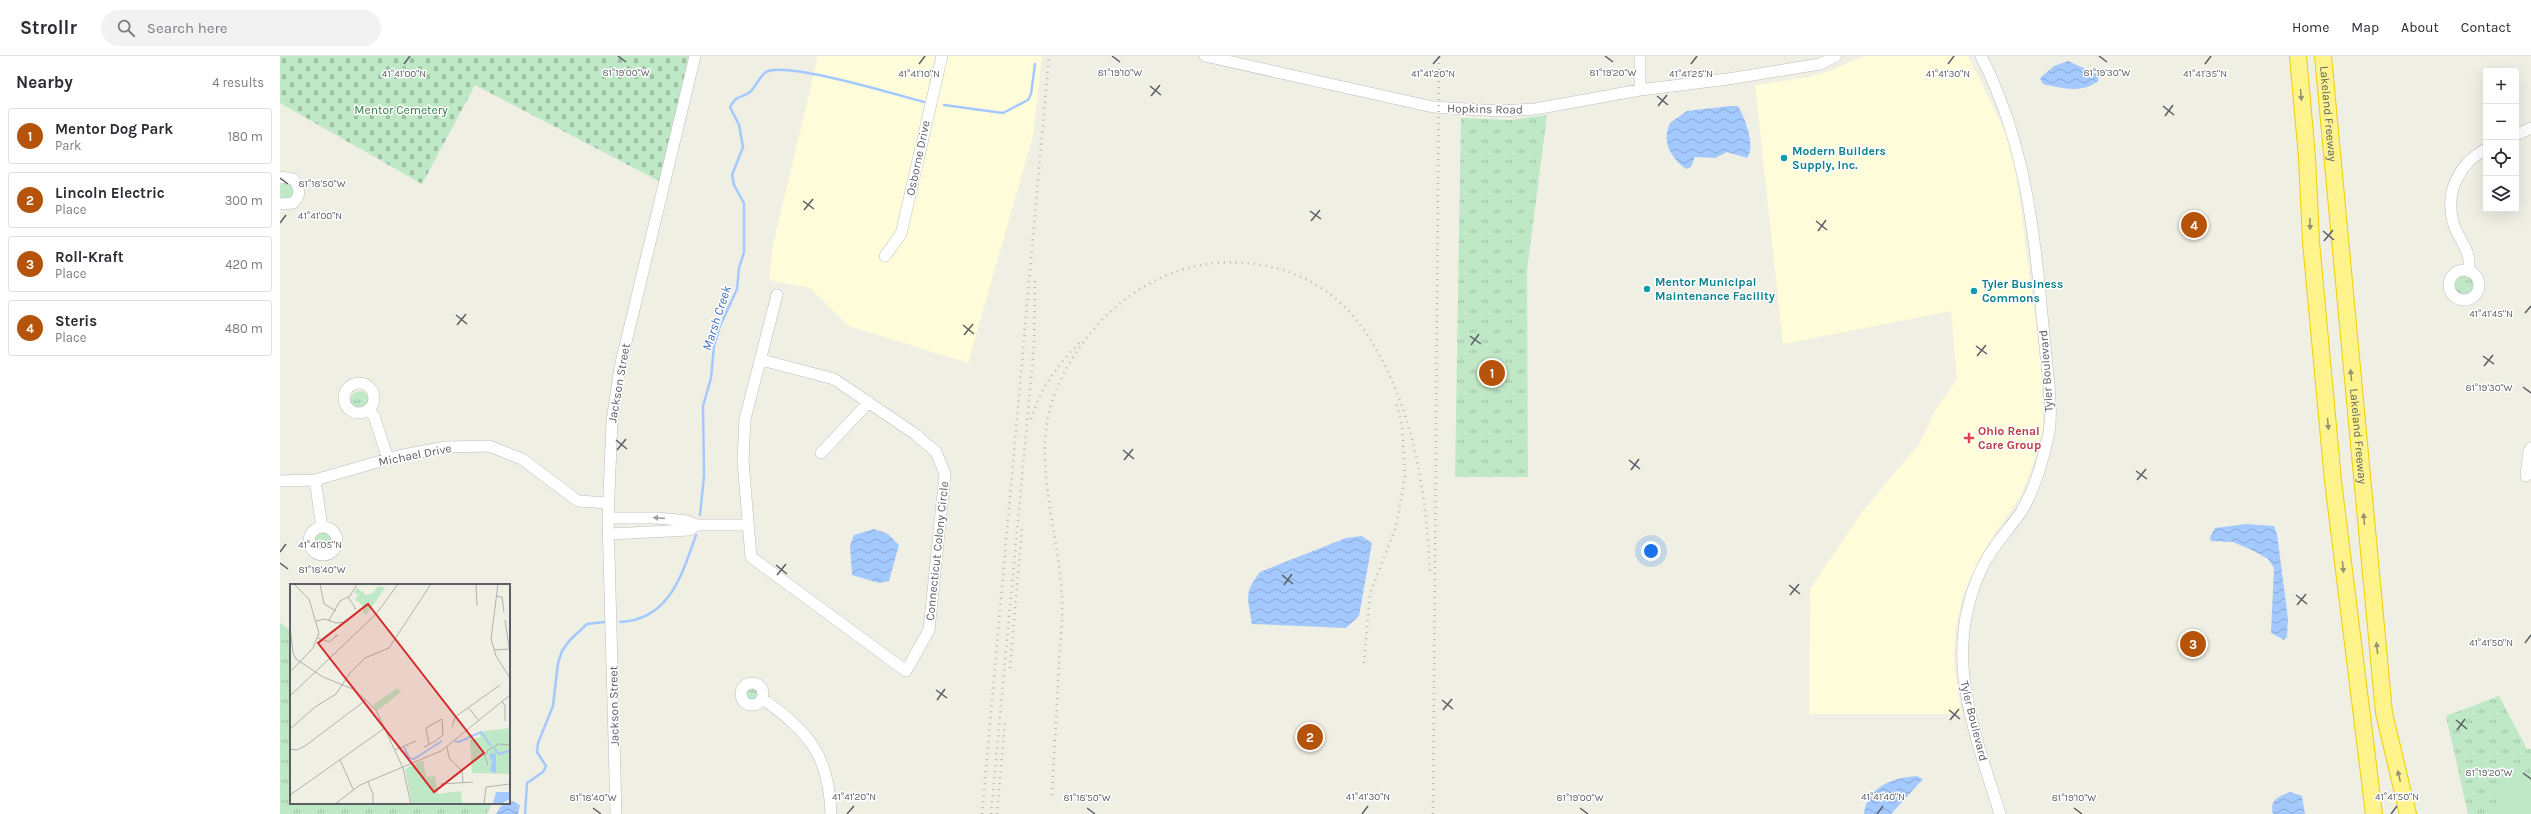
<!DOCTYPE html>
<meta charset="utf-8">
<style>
:root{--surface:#fff;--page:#f2f2f3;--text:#2b2b33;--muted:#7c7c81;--line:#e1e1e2;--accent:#b45309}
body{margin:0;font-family:Karla,sans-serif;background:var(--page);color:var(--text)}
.controls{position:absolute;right:12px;top:12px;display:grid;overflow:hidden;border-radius:4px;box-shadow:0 4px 16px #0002}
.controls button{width:36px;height:36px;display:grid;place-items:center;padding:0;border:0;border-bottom:1px solid var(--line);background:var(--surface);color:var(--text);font:20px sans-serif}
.you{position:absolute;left:1371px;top:495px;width:14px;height:14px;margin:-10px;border:3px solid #fff;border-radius:50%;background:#1a73e8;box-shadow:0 0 0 6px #1a73e833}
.badge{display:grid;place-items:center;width:26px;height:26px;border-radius:50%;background:var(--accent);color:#fff;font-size:13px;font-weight:700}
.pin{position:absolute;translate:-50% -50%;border:2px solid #fff;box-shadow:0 1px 4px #0006}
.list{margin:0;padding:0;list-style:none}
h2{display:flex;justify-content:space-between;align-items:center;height:52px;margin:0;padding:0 16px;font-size:17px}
h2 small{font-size:13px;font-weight:400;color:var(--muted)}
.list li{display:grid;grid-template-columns:26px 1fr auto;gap:12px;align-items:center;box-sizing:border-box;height:56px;margin:0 8px 8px;padding:0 8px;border:1px solid var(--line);border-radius:4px}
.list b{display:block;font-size:15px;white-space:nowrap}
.list p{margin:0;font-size:13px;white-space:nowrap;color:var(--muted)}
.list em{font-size:13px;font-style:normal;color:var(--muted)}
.icon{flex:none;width:22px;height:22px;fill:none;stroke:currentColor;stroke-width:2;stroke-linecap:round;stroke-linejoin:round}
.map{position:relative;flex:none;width:2251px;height:758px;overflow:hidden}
header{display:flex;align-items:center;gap:24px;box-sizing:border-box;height:56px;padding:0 20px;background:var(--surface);border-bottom:1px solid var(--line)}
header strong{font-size:19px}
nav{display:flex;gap:22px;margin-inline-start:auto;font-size:14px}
.search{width:280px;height:36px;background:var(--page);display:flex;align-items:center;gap:10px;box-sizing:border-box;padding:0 14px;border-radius:22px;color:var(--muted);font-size:15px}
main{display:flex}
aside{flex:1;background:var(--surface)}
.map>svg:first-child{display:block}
</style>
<header>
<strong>Strollr</strong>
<div class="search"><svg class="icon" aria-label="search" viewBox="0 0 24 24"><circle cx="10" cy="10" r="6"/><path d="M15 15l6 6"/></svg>Search here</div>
<nav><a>Home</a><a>Map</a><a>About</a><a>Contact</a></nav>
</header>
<main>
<aside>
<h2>Nearby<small>4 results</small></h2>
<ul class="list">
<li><span class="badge">1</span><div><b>Mentor Dog Park</b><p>Park</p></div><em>180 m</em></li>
<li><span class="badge">2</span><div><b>Lincoln Electric</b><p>Place</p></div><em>300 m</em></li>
<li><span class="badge">3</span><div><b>Roll-Kraft</b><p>Place</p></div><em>420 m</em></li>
<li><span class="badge">4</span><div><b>Steris</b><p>Place</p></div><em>480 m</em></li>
</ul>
</aside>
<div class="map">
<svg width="2251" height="758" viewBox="0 0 2251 758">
<defs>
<pattern id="grass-tufts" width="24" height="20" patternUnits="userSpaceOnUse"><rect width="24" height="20" fill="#bfe8c6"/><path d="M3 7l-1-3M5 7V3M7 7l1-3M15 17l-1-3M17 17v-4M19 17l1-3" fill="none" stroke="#9ebfa4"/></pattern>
<pattern id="cemetery-stones" width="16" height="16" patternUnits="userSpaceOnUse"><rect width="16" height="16" fill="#bfe8c6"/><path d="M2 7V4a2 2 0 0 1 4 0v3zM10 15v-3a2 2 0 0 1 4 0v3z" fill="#9ebfa4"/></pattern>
<pattern id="water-waves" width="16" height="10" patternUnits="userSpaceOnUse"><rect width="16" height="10" fill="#a4c9ff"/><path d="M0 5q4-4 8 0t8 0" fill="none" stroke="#89a6d2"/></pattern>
</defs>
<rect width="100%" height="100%" fill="#efefe4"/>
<path fill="#fffcd9" d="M538 0H762L753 80 688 307 569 270 530 232 489 224 493 189Z
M1583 0H1688L1727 79 1736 113 1762 316 1763 375 1750 417 1740 441 1707 489 1683 539 1676 570 1674 601 1678 638 1682 658H1529L1530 533 1582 456 1640 387 1656 353 1677 323 1671 255 1503 288 1475 29 1529 21 1553 14Z"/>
<path fill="url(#grass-tufts)" d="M1267 59 1247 214 1248 421H1175L1181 62 1230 64Z
M5 126 11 127 16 135 12 144H0V129Z
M2173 229a11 11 0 1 1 22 0a11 11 0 1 1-22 0Z
M70 345a10 10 0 1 1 20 0a10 10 0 1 1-20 0Z
M34 485a10 10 0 1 1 20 0a10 10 0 1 1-20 0Z
M0 567 11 574V747H212L207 758H0Z
M464 639a7 7 0 1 1 14 0a7 7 0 1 1-14 0Z
M2219 640 2247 693H2251V758H2188L2166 660Z"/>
<path fill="url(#cemetery-stones)" d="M0 0H409L379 125 195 29 142 128 0 47Z"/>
<path fill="#bfe8c6" d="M2251 718V758H2223L2219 752 2218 728Z"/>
<path fill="url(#water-waves)" d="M1788 5 1819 19 1818 25C1802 38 1781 32 1763 28L1760 22 1774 10Z
M1450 50H1458C1465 62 1476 90 1467 102L1447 96 1435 102 1415 101 1411 111 1406 113C1391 102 1381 86 1390 67L1407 55Z
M1966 468 1994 470 1997 478 2008 563 2007 581 2004 584 1991 577 1994 512 1988 503 1974 495 1953 486 1931 485 1930 481 1935 472Z
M594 473 608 478 619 489 609 525 599 527 572 519 570 489 574 479Z
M1082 480 1092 487 1079 560 1066 572 972 568C968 542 963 538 980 516L1066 482Z
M1637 720 1643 723 1611 758H1584C1587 730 1613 722 1637 720Z
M2010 736 2022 740 2025 758H1993C1989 744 1998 741 2010 736Z
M232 745 240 749 238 758H216L221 750Z"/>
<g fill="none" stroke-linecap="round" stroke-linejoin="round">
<path stroke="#a4c9ff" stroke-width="2.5" d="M664 49 723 57 748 44 751 38 755 8
M420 459 424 420 423 350 431 322 434 290 440 270 457 233 459 212 464 196V147L454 129 452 119 463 91 459 69 450 51C457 37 463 43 471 35 476 30 480 20 486 16 506 5 617 39 644 46
M340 566C389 564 402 519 416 479
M245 758 247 727 263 716 266 710 257 696 258 687 273 650 278 607 282 595 290 584 307 568 325 566"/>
<g stroke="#bcbdc3" stroke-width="12">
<path id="minor" d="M925 0 1153 51 1220 55 1255 53 1360 34 1448 23 1540 8 1556 0
M1701 0C1749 94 1755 187 1765 290 1767 315 1774 357 1768 381 1762 407 1755 433 1741 456 1730 472 1716 487 1706 504 1659 592 1693 671 1720 758
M1360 34V0
M2236 79 2251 72
M0 121 13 123C21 131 21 139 13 147L0 148
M605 200 621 178 662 0
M2169 229a15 15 0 1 1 30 0a15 15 0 1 1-30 0Z
M2189 216C2191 192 2181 189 2174 169 2164 138 2178 108 2206 93
M482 304 554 323 635 378 656 396 665 418 649 574 626 615 471 501 463 405 465 363 497 239
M64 342a15 15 0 1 1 30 0a15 15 0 1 1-30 0Z
M89 354 94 360 108 403
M541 397 589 346
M2246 420 2249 395 2251 392
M35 424 42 471
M0 425 35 424 118 400 166 391 209 390 242 403 298 445 328 447
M328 462H377L407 465 417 469H467
M29 485a14 14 0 1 1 28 0a14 14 0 1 1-28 0Z
M330 478 409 474 417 469
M461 638a11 11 0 1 1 22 0a11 11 0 1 1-22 0Z
M483 643C529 677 549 698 551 758
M336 758 328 462 332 365 340 311 415 0"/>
</g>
<g stroke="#f3ce00" stroke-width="18">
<g id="highway">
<path d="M2018 0 2027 101 2031 186 2053 425 2094 758"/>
<path id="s1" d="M2043 0 2104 657 2128 758"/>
</g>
</g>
<use href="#minor" stroke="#fff" stroke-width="11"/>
<use href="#highway" stroke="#fff48b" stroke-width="16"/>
<path stroke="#b7b7b8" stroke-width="2.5" stroke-dasharray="1 5" stroke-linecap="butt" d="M751 363C761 331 778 308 802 284
M1084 607 1090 537 1116 471 1125 420 1122 369 1116 346
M730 612 742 472
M772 739C774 695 777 651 779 607 780 587 783 565 782 544 780 474 748 400 777 332 814 247 897 189 991 211 1029 219 1062 242 1084 274 1132 344 1146 432 1150 515
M702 758 769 0
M711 758 754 290 755 225
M717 758 725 666
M1153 758 1159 0"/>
</g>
<defs><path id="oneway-solid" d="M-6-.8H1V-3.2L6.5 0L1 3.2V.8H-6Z"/></defs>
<g fill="#959272">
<use href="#oneway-solid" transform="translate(2021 39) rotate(85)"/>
<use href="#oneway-solid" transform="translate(2030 168) rotate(88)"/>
<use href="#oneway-solid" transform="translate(2071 319) rotate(-95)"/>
<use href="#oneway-solid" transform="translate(2048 368) rotate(85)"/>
<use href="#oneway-solid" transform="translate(2084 463) rotate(-95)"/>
<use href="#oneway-solid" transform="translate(2063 511) rotate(84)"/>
<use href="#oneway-solid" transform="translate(2097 592) rotate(-96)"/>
<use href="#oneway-solid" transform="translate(2119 720) rotate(-103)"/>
</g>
<use fill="#9d9ea3" href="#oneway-solid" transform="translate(379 462) rotate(-176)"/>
<path fill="none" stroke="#5c5e65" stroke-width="1.5" d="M338 0 346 6M832 0 840 6M1325 0 1333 6M1819 0 1827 6M124 8 130 0M639 8 645 0M1153 8 1160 0M1411 8 1417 0M1668 8 1674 0M1925 8 1931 0M870 30 881 39M871 40 880 29M1377 40 1388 49M1378 50 1387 39M1883 50 1894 59M1885 60 1893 49M0 122 8 128M523 145 534 153M524 154 533 143M1030 155 1041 163M1031 165 1040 154M1536 165 1547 174M0 167 6 159M1538 175 1546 164M2043 175 2054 184M2044 185 2053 174M2245 257 2251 250M176 259 187 268M177 269 186 258M683 269 694 278M684 279 693 268M1190 280 1201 288M1191 289 1199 278M1696 290 1707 298M1697 300 1706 289M2203 300 2214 308M2204 310 2213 299M2243 331 2251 337M336 384 347 393M337 394 346 383M843 394 854 403M844 404 853 393M1349 404 1360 413M1351 414 1359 403M1856 415 1867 423M1857 424 1866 413M0 496 6 488M0 507 8 513M496 509 507 518M497 519 506 508M1002 519 1013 528M1004 529 1012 518M1509 529 1520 538M1510 539 1519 528M2016 539 2027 548M2017 549 2026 538M2245 587 2251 579M656 634 667 642M657 644 665 633M1162 644 1173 653M1163 654 1172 643M1669 654 1680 663M1670 664 1679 653M2176 664 2187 673M2177 674 2185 663M2243 717 2251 723M313 752 321 758M807 752 815 758M1300 752 1308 758M1794 752 1802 758M567 758 574 750M1082 758 1088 750M1597 758 1603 750M2111 758 2117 750"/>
<g fill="#0f9aa8" stroke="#fff" stroke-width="1.5">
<circle cx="1504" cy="102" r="4"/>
<circle cx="1367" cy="233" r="4"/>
<circle cx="1694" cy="235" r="4"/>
</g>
<path fill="#e0444e" stroke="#fff" stroke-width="1.5" d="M1687 376h4v4h4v4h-4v4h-4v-4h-4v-4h4z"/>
<g text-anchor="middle" stroke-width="3" stroke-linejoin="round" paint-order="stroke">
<g font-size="12" fill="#5c5e65" stroke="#fff">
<text transform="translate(1205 53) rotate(1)" y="4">Hopkins Road</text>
<text dy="4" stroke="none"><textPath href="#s1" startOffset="58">Lakeland Freeway</textPath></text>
<text transform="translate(638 102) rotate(-78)" y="4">Osborne Drive</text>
<text transform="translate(1766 315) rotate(-94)" y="4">Tyler Boulevard</text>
<text transform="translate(339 327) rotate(-80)" y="4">Jackson Street</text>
<text dy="4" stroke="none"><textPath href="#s1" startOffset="382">Lakeland Freeway</textPath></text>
<text transform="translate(135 399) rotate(-11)" y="4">Michael Drive</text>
<text transform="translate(657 495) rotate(-84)" y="4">Connecticut Colony Circle</text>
<text transform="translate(334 650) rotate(-91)" y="4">Jackson Street</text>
<text transform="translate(1694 665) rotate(76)" y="4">Tyler Boulevard</text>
</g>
<g font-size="12" fill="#308141" stroke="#fff">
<text x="121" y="58">Mentor Cemetery</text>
</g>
<g font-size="12" font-weight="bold" fill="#0d838f" stroke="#fff" text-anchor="start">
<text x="1512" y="99">Modern Builders<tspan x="1512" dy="14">Supply, Inc.</tspan></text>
<text x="1375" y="230">Mentor Municipal<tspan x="1375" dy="14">Maintenance Facility</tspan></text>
<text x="1702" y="232">Tyler Business<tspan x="1702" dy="14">Commons</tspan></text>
</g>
<g font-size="12" font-weight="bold" fill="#be3a42" stroke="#fff" text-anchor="start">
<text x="1698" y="379">Ohio Renal<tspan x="1698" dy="14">Care Group</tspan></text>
</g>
<g font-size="13" font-style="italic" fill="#406dc9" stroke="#fff">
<text transform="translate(436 262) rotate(-72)" y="5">Marsh Creek</text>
</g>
</g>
<g transform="translate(10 528)">
<rect width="220" height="220" fill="#efefe4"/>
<path d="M88 2 95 4 76 31 72 28 74 24 70 19 65 16 68 11 64 8 67 4 76 11 83 9ZM107 104 111 108 87 127 83 121ZM220 144V190L182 189 180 156 191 153 189 148Z" fill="#bfe8c6"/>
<path d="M133 176 136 193 145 192 148 210 171 207 172 220H122L115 185Z" fill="#bfe8c6"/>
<path d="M201 169 206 170V189L200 187 202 178 199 172ZM206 208H220V215L211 220H203Z" fill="#a4c9ff"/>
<path fill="none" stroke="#a4c9ff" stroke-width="2" d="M165 157 169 158 191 148 201 162M114 163 119 174 124 175 152 157M204 164 209 170 219 167"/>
<path fill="none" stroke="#b0b1ad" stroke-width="1" d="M18 0H45M30 0 34 20 46 27M186 0 187 22M208 0 201 55 206 72 220 94M206 12 212 13 214 28M58 13 66 25 64 24M39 36 50 17 60 12 67 0M215 36 220 70M26 37 35 35 46 39 56 38M0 43 3 69 6 75 33 93 65 106 86 126 113 184 121 220M28 54 39 58 48 51 45 52M204 66 220 65M0 88 23 64 29 49 19 15 4 0M0 112 87 29 108 0M212 117 215 122V137M179 124 189 137M162 143 165 133 210 101M0 145 25 123 46 110 60 89 75 74 99 64 141 0M134 163 144 158 153 151 152 135 136 144 139 160M157 163 159 174 172 187 173 199M0 165 7 166 15 162 76 116M105 166 126 157M50 176 63 205M198 181 195 172 198 166 209 160 220 161M78 198 83 210V220M154 201 151 200 183 198M0 211 95 144M45 220 70 201 151 167 220 111M194 220 196 203 220 200"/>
<path fill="#d62828" fill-opacity="0.15" stroke="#d62828" stroke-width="2" d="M78 20 194 169 144 208 28 59Z"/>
<rect width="220" height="220" fill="none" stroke="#5c5e65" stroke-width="2"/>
</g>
<g font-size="10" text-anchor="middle" fill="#5c5e65" stroke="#fff" stroke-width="3" stroke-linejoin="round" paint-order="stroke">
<text x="346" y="20">81°19'00"W</text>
<text x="840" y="20">81°19'10"W</text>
<text x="1333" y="20">81°19'20"W</text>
<text x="1827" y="20">81°19'30"W</text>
<text x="124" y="21">41°41'00"N</text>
<text x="639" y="21">41°41'10"N</text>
<text x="1153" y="21">41°41'20"N</text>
<text x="1411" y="21">41°41'25"N</text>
<text x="1668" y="21">41°41'30"N</text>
<text x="1925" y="21">41°41'35"N</text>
<text x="42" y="131">81°18'50"W</text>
<text x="40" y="163">41°41'00"N</text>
<text x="2211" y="261">41°41'45"N</text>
<text x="2209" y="335">81°19'30"W</text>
<text x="40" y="492">41°41'05"N</text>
<text x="42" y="517">81°18'40"W</text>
<text x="2211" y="590">41°41'50"N</text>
<text x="2209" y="720">81°19'20"W</text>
<text x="574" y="744">41°41'20"N</text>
<text x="1088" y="744">41°41'30"N</text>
<text x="1603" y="744">41°41'40"N</text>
<text x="2117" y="744">41°41'50"N</text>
<text x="313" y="745">81°18'40"W</text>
<text x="807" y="745">81°18'50"W</text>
<text x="1300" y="745">81°19'00"W</text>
<text x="1794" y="745">81°19'10"W</text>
</g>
</svg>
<div class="controls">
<button>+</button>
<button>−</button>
<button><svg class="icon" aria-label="locate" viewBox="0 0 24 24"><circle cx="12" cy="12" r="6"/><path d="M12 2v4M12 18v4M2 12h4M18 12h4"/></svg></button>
<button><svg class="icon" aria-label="layers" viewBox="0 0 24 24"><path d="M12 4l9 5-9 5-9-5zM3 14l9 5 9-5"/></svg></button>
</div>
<div class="you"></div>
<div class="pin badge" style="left:1212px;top:317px">1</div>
<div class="pin badge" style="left:1030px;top:681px">2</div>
<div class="pin badge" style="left:1913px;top:588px">3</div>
<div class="pin badge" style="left:1914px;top:169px">4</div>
</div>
</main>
